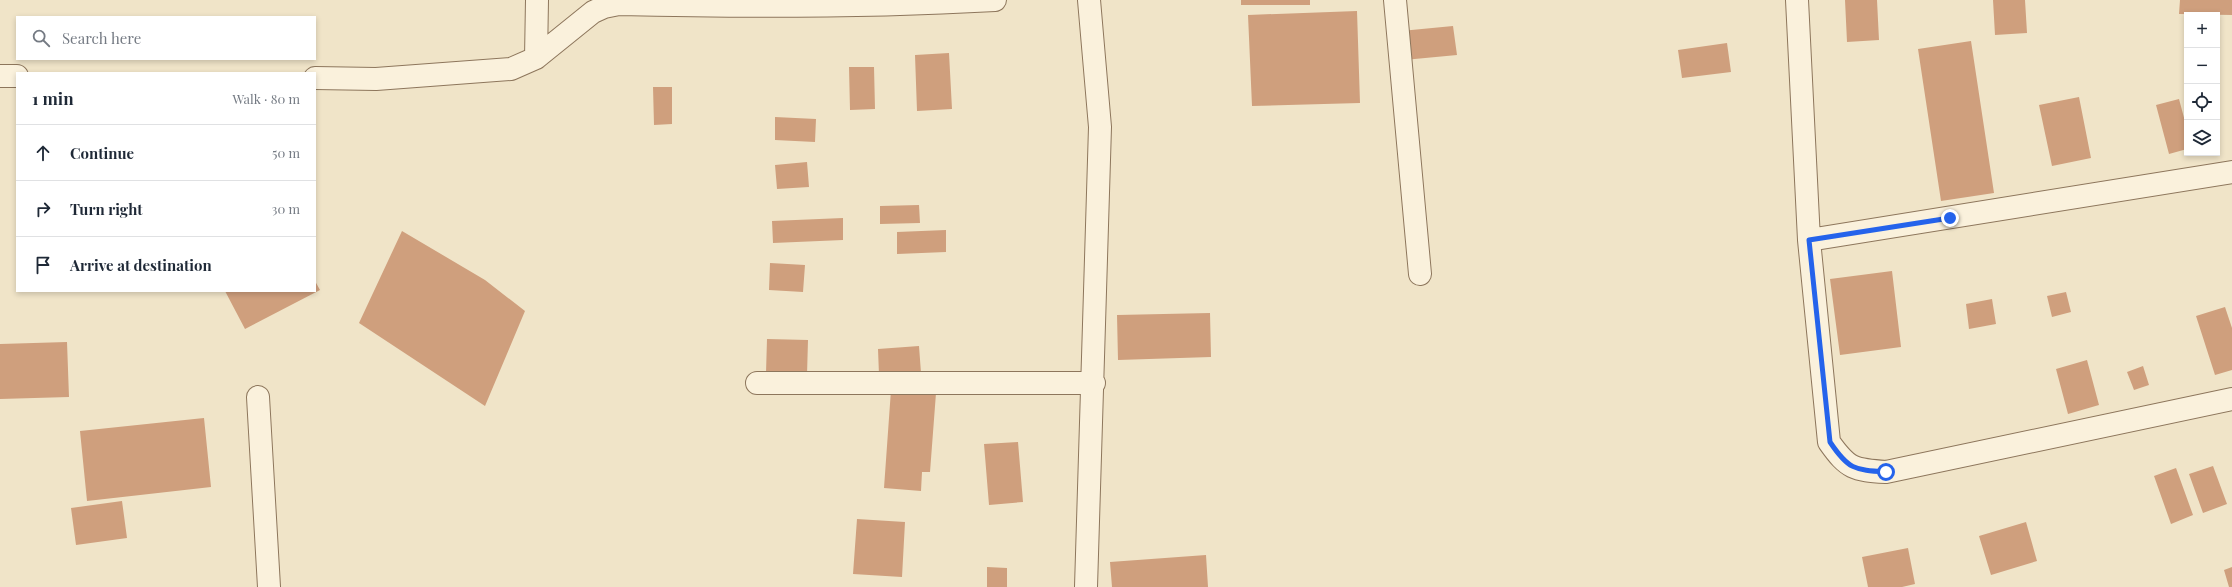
<!DOCTYPE html>
<meta charset="utf-8">
<style>
:root{--surface:#fff;--page:#f6f6f7;--text:#1f2937;--muted:#747a83;--line:#e0e1e3}
body{margin:0;font-family:"Playfair Display",serif;background:var(--page);color:var(--text)}
.controls{position:absolute;right:12px;top:12px;display:grid;overflow:hidden;border-radius:0px;box-shadow:0 2px 6px #0003}
.controls button{width:36px;height:36px;display:grid;place-items:center;padding:0;border:0;border-bottom:1px solid var(--line);background:var(--surface);color:var(--text);font:20px sans-serif}
.stop{position:absolute;width:12px;height:12px;margin:-9px;border:3px solid #2563eb;border-radius:50%;background:#fff}
.stop.end{background:#2563eb;border-color:#fff;box-shadow:0 1px 4px #0008}
.list{margin:0;padding:0;list-style:none}
h2{display:flex;justify-content:space-between;align-items:center;height:52px;margin:0;padding:0 16px;font-size:17px}
h2 small{font-size:13px;font-weight:400;color:var(--muted)}
.list li{display:grid;grid-template-columns:26px 1fr auto;gap:12px;align-items:center;box-sizing:border-box;height:56px;padding:0 16px;border-top:1px solid var(--line)}
.list b{display:block;font-size:15px;white-space:nowrap}
.list em{font-size:13px;font-style:normal;color:var(--muted)}
.icon{flex:none;width:22px;height:22px;fill:none;stroke:currentColor;stroke-width:2;stroke-linecap:round;stroke-linejoin:round}
.map{position:relative;flex:none;width:2232px;height:587px;overflow:hidden}
.search{position:absolute;background:var(--surface);box-shadow:0 2px 6px #0003;left:16px;top:16px;width:300px;height:44px;display:flex;align-items:center;gap:10px;box-sizing:border-box;padding:0 14px;border-radius:0px;color:var(--muted);font-size:15px}
.panel{position:absolute;background:var(--surface);box-shadow:0 2px 6px #0003;left:16px;top:72px;width:300px;height:220px;border-radius:0px}
.map>svg:first-child{display:block}
</style>
<div class="map">
<svg width="2232" height="587" viewBox="0 0 2232 587">
<rect width="100%" height="100%" fill="#f0e4c8"/>
<path fill="#cf9f7d" d="M1241 0H1310V5H1241Z
M1845 0H1877L1879 40 1847 42Z
M1993 0H2025L2027 33 1995 35Z
M2180 0H2232V15L2179 14Z
M1357 11 1360 103 1252 106 1248 15Z
M1453 26 1457 55 1404 60 1401 31Z
M1971 41 1994 193 1941 201 1918 49Z
M1727 43 1731 72 1682 78 1678 50Z
M949 53 952 109 917 111 915 55Z
M849 67H874L875 109 850 110Z
M653 87H672V124L654 125Z
M2079 97 2091 158 2052 166 2039 105Z
M2179 99 2187 129V149L2169 154 2156 105Z
M775 117 816 119 815 142 775 140Z
M807 162 809 187 777 189 775 165Z
M919 205 920 223 880 224V206Z
M843 218V240L773 243 772 221Z
M946 230V252L897 254V232Z
M402 231 485 280 525 311 485 406 359 323Z
M770 263 805 265 803 292 769 290Z
M1892 271 1901 347 1840 355 1830 279Z
M315 281 320 290 245 329 225 291H315Z
M2066 292 2071 312 2052 317 2047 296Z
M1992 299 1996 324 1969 329 1966 304Z
M2225 307 2232 328V370L2215 375 2196 316Z
M1210 313 1211 357 1118 360 1117 315Z
M767 339 808 340 807 375 766 373Z
M67 342 69 397 0 399V344Z
M919 346 921 373 879 375 878 349Z
M2087 360 2099 405 2068 414 2056 369Z
M2143 366 2149 385 2134 390 2127 372Z
M891 390 936 393 930 472H922L921 491 884 488Z
M204 418 211 487 87 501 80 431Z
M1018 442 1023 502 989 505 984 444Z
M2213 466 2227 504 2203 513 2189 474Z
M2176 468 2193 515 2171 524 2154 476Z
M122 501 127 538 76 545 71 508Z
M857 519 905 522 902 577 853 574Z
M2026 522 2037 561 1991 575 1979 536Z
M1908 548 1915 584 1902 587H1868L1862 557Z
M1206 555 1208 587H1112L1110 562Z
M987 567 1007 568V587H987Z
M2232 567V587H2229L2224 570Z"/>
<g fill="none" stroke-linecap="round" stroke-linejoin="round">
<g stroke="#8d765c" stroke-width="24">
<path id="street" d="M1395 0 1420 274
M1797 0 1809 240 1829 442C1848 469 1854 470 1886 472L2232 399
M536 58 537 0
M0 76H17
M315 78 376 79 511 69 536 58 593 12 604 7 619 4C744 7 870 7 995 0
M1809 240 2232 172
M757 383H1094
M258 397 269 587
M1086 587 1100 127 1089 0"/>
</g>
<use href="#street" stroke="#faf1dc" stroke-width="22"/>
</g>
<g fill="none" stroke-linecap="round" stroke-linejoin="round">
<path stroke="#2563eb" stroke-width="5" d="M1886 472C1854 470 1848 469 1830 442L1809 240 1950 218"/>
</g>
</svg>
<div class="controls">
<button>+</button>
<button>−</button>
<button><svg class="icon" aria-label="locate" viewBox="0 0 24 24"><circle cx="12" cy="12" r="6"/><path d="M12 2v4M12 18v4M2 12h4M18 12h4"/></svg></button>
<button><svg class="icon" aria-label="layers" viewBox="0 0 24 24"><path d="M12 4l9 5-9 5-9-5zM3 14l9 5 9-5"/></svg></button>
</div>
<div class="stop" style="left:1886px;top:472px"></div>
<div class="stop end" style="left:1950px;top:218px"></div>
<div class="search"><svg class="icon" aria-label="search" viewBox="0 0 24 24"><circle cx="10" cy="10" r="6"/><path d="M15 15l6 6"/></svg>Search here</div>
<section class="panel">
<h2>1 min<small>Walk · 80 m</small></h2>
<ul class="list">
<li><svg class="icon" aria-label="ahead" viewBox="0 0 24 24"><path d="M12 20V5M6 11l6-6 6 6"/></svg><div><b>Continue</b></div><em>50 m</em></li>
<li><svg class="icon" aria-label="right" viewBox="0 0 24 24"><path d="M7 20v-9h11M14 6l5 5-5 5"/></svg><div><b>Turn right</b></div><em>30 m</em></li>
<li><svg class="icon" aria-label="arrive" viewBox="0 0 24 24"><path d="M6 21V4h12l-3 4 3 4H6"/></svg><div><b>Arrive at destination</b></div></li>
</ul>
</section>
</div>
